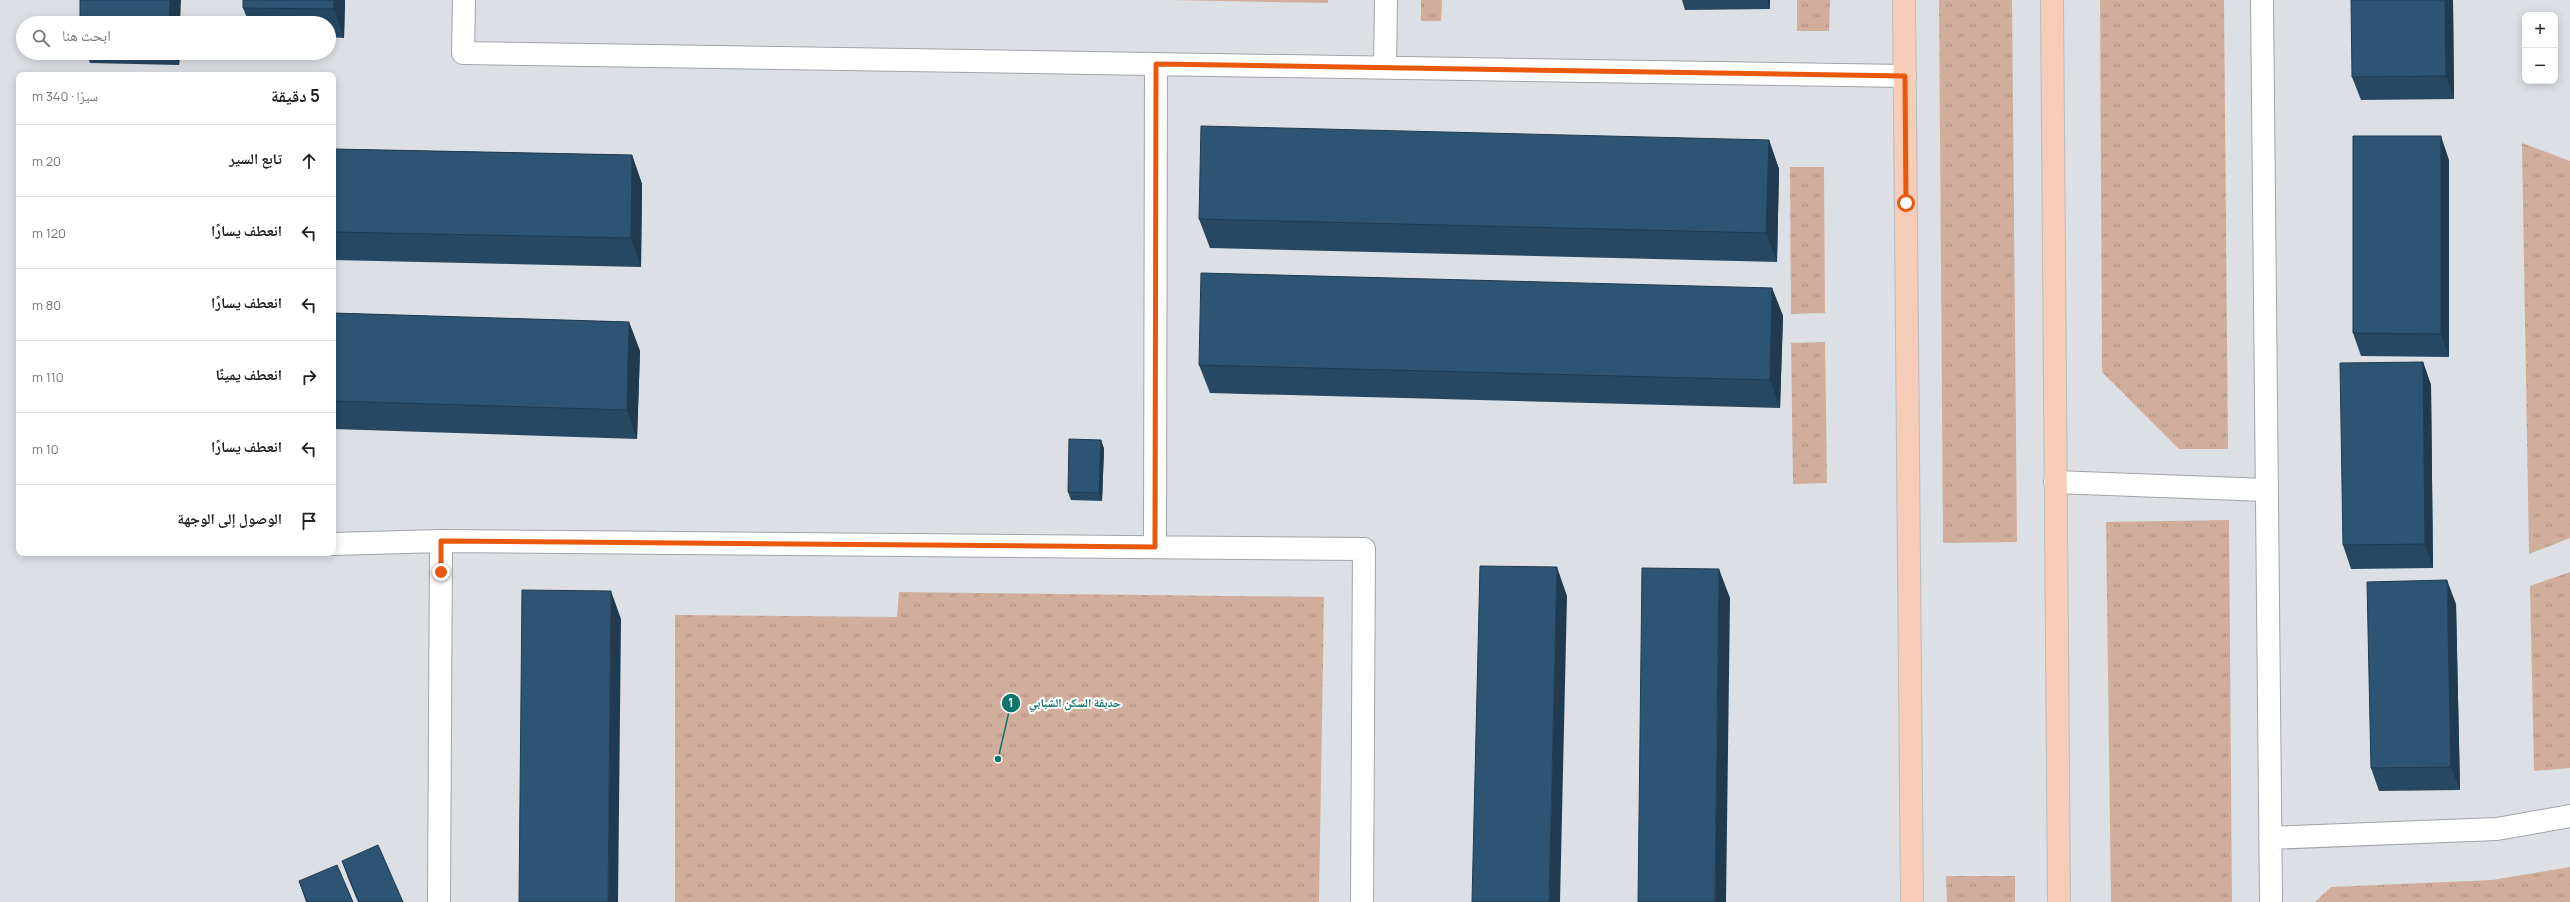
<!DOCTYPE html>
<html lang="ar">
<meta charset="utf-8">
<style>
:root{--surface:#fff;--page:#f2f2f2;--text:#222;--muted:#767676;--line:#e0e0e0}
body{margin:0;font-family:Manrope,"Noto Naskh Arabic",sans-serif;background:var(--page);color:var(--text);direction:rtl}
.controls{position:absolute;right:12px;top:12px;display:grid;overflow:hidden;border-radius:8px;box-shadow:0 2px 10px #0003}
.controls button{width:36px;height:36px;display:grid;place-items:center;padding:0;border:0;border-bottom:1px solid var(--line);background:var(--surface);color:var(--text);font:20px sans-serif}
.stop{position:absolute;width:12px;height:12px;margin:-9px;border:3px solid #ea580c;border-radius:50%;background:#fff}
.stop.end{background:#ea580c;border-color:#fff;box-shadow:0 1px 4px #0008}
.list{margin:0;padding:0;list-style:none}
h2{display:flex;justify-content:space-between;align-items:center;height:52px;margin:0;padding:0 16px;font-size:17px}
h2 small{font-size:13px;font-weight:400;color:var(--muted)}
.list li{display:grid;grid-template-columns:26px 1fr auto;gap:12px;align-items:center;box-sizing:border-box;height:72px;padding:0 16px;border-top:1px solid var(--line)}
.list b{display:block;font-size:15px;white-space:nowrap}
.list em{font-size:13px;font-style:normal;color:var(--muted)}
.icon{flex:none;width:22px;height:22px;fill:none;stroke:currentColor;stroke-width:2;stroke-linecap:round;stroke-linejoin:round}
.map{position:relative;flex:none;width:2570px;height:902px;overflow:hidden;direction:ltr}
.search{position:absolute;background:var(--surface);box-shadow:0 2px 10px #0003;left:16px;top:16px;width:320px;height:44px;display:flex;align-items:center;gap:10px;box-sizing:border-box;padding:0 14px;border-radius:22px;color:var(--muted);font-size:15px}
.panel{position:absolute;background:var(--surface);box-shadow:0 2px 10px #0003;left:16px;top:72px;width:320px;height:484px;border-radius:8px;direction:rtl}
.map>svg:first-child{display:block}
</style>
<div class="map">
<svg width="2570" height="902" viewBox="0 0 2570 902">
<defs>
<pattern id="grass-tufts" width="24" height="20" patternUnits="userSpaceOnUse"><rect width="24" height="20" fill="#d1ae9c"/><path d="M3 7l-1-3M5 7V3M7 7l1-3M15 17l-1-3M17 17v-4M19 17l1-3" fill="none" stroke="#aa8f80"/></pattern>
</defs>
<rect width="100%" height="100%" fill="#dce0e4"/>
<path fill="url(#grass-tufts)" d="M1170 0H1328V3Z
M1421 0H1442L1441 21H1421Z
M1797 0H1830L1829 31H1797Z
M1939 0H2012L2017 542 1943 543Z
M2100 0H2224L2228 449H2179L2102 372Z
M2522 143 2570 161V538L2529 554Z
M1790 167H1824L1825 313 1791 314Z
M1825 342 1827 483 1793 484 1791 343Z
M2229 520 2232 902H2111L2106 522Z
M2570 572V768L2534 771 2530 586Z
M899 592 1324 597 1319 902H675V615L897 617Z
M2570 867V902H2315L2331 887 2492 880Z
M1946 876H2015V902H1947Z"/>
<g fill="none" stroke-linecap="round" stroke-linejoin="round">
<g stroke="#a0a4a8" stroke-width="24">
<path id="minor" d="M464 0 463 53 1905 76
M2262 0 2271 902
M1385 67 1386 0
M2055 482 2266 490
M333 544 441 541
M1155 547 1156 64
M2270 838 2497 829 2570 816
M439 902 441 541 1364 549 1362 902"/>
</g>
<g stroke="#bbbbbc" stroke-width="24">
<path id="major" d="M1904 0 1912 902
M2052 0 2059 902"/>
</g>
<use href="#minor" stroke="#fff" stroke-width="22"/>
<use href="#major" stroke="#f5cdb8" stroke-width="22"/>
</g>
<path fill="#274863" d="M243 0H345L344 38 329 37V23H249L243 8Z
M1682 0H1770V9L1685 10Z
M2453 0 2454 99 2361 100 2352 77Z
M86 53H180L179 65 90 63Z
M1769 140 1779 169 1777 262 1210 248 1199 219Z
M333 149 632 155 642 184 641 267 333 260Z
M2449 160V357L2361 356 2353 333Z
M1772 288 1783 316 1780 408 1210 393 1199 365Z
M333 313 629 322 640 351 637 439 333 429Z
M2423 362 2431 385 2433 568 2351 569 2343 545Z
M1101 440 1104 449 1102 501 1071 500 1068 492Z
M2456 604 2460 790 2379 791 2371 768Z
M342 861 403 902H358L348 878Z
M299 881 353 902H306Z"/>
<path fill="#203b50" d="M170 0H181L180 23H169Z
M334 0H345L344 38 334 9Z
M1767 0H1770V9Z
M2445 0H2453L2454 99 2446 76Z
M175 53H180L179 65Z
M2441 136 2449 160V357L2441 334Z
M1769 140 1779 169 1777 262 1766 233Z
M632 155 642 184 641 267 631 238Z
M1772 288 1783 316 1780 408 1770 380Z
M629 322 640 351 637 439 627 410Z
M2423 362 2431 385 2433 568 2425 544Z
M1101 440 1104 449 1102 501 1099 493Z
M1557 567 1567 596 1560 902H1549Z
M1719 569 1730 598 1726 902H1715Z
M2447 580 2456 604 2460 790 2451 767Z
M611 591 621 619 618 902H608Z"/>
<path fill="#2d5473" stroke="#203b50" d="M80 0H170L169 23H80Z
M243 0H334V9L243 8Z
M2351 0H2445L2446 76 2352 77Z
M1201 126 1769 140 1766 233 1199 219Z
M2353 136H2441V334L2353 333Z
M333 149 632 155 631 238 333 232Z
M1201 273 1772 288 1770 380 1199 365Z
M333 313 629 322 627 410 333 401Z
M2423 362 2425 544 2343 545 2340 363Z
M1069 439 1101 440 1099 493 1068 492Z
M1480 566 1557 567 1549 902H1472Z
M1642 568 1719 569 1715 902H1638Z
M2447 580 2451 767 2371 768 2367 582Z
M522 590 611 591 608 902H519Z
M378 845 403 902H359L342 861Z
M337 865 353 902H307L299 881Z"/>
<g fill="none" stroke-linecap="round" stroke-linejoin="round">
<path stroke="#ea580c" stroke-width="5" d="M441 572V541L1155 547 1156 64 1905 76 1906 203"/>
</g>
<path fill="none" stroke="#0f766e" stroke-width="1.5" d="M998 759L1011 703"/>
<g fill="#0f766e" stroke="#fff" stroke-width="1.5">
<circle cx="998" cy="759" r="4"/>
<circle cx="1011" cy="703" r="10"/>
</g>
<g font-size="12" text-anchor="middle" font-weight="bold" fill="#fff">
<text x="1011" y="707">1</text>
</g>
<g font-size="12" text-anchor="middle" font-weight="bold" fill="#0f766e" stroke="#fff" stroke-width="4" stroke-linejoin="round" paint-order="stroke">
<text x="1075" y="707">حدبقة السكن الشبابي</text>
</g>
</svg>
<div class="controls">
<button>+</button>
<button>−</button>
</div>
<div class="stop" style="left:1906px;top:203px"></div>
<div class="stop end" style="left:441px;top:572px"></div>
<div class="search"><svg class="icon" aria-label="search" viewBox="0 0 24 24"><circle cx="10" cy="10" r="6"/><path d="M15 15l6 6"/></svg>ابحث هنا</div>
<section class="panel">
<h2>5 دقيقة<small>سيرًا · 340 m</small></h2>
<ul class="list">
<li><svg class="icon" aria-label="ahead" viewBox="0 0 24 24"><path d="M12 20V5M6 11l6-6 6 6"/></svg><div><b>تابع السير</b></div><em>20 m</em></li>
<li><svg class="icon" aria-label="left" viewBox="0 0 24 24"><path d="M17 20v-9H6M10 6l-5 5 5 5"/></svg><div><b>انعطف يسارًا</b></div><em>120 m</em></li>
<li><svg class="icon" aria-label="left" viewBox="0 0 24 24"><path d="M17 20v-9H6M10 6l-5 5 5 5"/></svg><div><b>انعطف يسارًا</b></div><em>80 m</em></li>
<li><svg class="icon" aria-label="right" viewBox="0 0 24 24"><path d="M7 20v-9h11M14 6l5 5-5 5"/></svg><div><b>انعطف يمينًا</b></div><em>110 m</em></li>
<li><svg class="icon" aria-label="left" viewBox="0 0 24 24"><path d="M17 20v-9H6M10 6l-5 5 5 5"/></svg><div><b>انعطف يسارًا</b></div><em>10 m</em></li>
<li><svg class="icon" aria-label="arrive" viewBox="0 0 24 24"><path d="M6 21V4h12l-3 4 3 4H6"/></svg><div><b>الوصول إلى الوجهة</b></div></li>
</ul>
</section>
</div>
